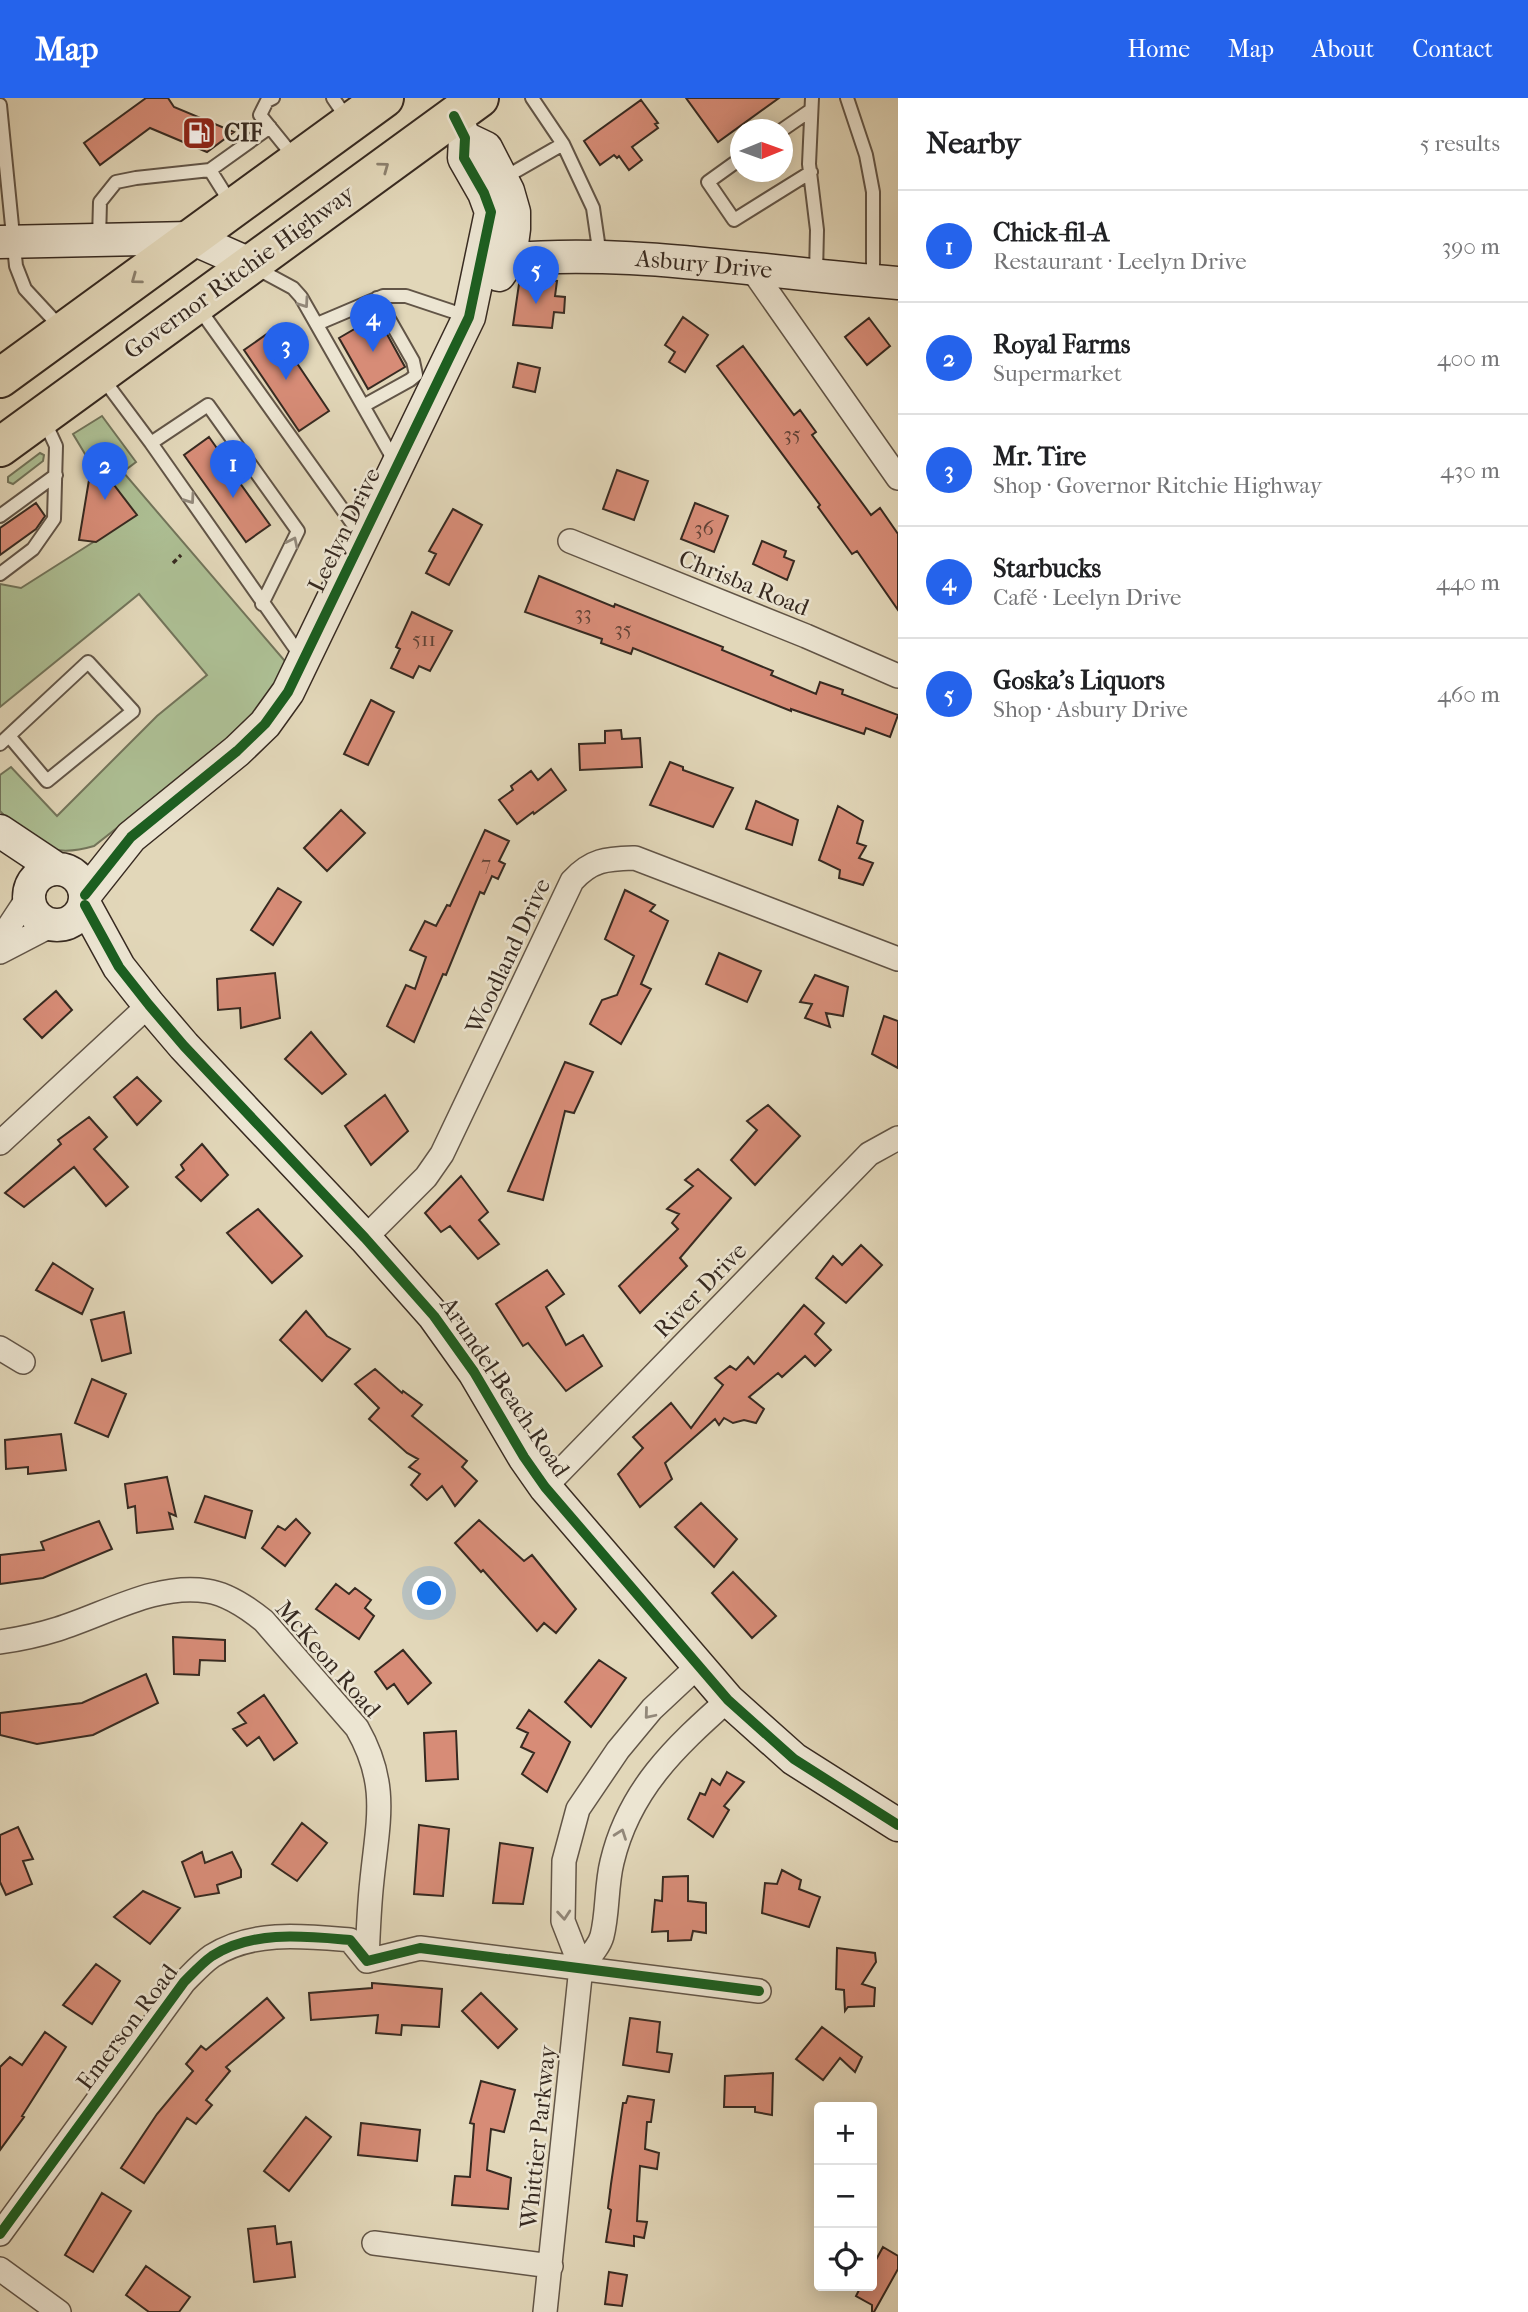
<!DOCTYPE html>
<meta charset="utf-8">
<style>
:root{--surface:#fff;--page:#f6f6f6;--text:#202124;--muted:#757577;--line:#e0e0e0;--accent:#2563eb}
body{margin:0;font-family:"IM FELL French Canon",serif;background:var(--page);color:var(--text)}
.controls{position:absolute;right:21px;bottom:21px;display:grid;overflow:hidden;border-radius:7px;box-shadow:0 4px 18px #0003}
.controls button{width:63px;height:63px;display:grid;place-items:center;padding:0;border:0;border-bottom:2px solid var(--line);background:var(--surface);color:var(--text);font:35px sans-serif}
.compass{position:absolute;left:730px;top:21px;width:63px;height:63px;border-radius:50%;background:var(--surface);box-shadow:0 4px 18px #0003;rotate:89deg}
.you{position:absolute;left:430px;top:1496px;width:24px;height:24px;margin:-18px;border:5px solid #fff;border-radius:50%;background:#1a73e8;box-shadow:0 0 0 10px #1a73e833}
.badge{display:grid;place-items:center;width:46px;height:46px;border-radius:50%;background:var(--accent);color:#fff;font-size:23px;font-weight:700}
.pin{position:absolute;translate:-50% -58px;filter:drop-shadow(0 2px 4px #0008)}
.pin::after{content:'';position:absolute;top:37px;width:24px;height:21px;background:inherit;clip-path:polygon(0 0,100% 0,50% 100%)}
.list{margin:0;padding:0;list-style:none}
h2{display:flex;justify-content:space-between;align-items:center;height:91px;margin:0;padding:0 28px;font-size:30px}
h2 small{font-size:23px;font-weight:400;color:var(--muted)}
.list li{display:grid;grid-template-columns:46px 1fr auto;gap:21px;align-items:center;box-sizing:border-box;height:112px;padding:0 28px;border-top:2px solid var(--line)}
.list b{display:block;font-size:26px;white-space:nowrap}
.list p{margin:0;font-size:23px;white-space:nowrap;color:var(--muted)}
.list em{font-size:23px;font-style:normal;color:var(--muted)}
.icon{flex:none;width:38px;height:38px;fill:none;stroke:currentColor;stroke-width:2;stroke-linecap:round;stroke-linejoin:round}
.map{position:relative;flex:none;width:898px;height:2214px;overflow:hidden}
header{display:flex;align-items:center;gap:42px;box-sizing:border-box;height:98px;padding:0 35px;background:var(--accent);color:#fff}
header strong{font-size:33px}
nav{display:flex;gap:38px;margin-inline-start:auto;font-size:24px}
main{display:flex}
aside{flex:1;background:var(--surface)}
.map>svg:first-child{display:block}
</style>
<header>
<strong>Map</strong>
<nav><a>Home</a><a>Map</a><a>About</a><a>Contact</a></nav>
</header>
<main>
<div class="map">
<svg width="898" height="2214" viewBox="0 0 898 2214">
<rect width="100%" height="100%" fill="#e2d7b9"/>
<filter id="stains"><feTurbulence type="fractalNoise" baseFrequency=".00286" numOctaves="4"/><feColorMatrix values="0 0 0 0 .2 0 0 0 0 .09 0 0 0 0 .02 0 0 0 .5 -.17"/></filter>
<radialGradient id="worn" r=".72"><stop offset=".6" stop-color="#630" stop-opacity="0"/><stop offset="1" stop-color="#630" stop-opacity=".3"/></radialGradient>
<path fill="#adbf94" stroke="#72745a" stroke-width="2" d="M102 318 136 364 123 374 290 569 279 602 94 748C47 762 31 744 0 713V677L11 669 57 718 157 618 207 577 139 496 0 609V486L21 490 136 417 96 384 98 373 92 359 88 361 73 336Z
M40 355 44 357 43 363 13 386 8 384V379Z"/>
<path fill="#d78c77" stroke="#372a21" stroke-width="2" d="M146 0H168L174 9 234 34 207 54 150 30 100 67 84 45Z
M686 0H779L718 44Z
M641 2 658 25 655 26 658 30 632 49 642 62 629 72 619 58 617 60 614 57 600 67 584 43Z
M520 179 557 183 555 198 565 199 564 215 554 214 552 230 513 227Z
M377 218 405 269 368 291 339 240Z
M683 219 708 237 685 274 669 264 675 254 665 247Z
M869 220 890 248 867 267 845 239Z
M274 231 329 313 299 333 244 252Z
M743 248 794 317 800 312 816 334 812 337 871 417 880 410 898 436V512L857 453 852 456 818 409 820 407 717 268Z
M518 265 540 270 535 294 513 289Z
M209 339 221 356 226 353 238 370 232 374 270 427 246 444 184 357Z
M617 372 648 383 634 422 603 411Z
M89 382 114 387 137 417 96 444 79 442Z
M36 405 45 418 36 431 0 457V430Z
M695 405 728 418 714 454 681 441Z
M453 411 482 427 449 487 426 475 436 456 429 453Z
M762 443 786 453 784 459 794 463 787 482 753 466Z
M539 478 614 509 615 506 723 549 722 552 773 573 771 577 816 596 820 584 843 592 842 596 898 617 890 639 866 630 864 636 791 611V613L633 550 631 556 601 545 602 541 525 514Z
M412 514 452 533 430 573 419 568 413 580 391 570 400 551 396 549Z
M371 602 394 614 368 667 344 656Z
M621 632 622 641 640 640 642 669 580 672 579 646 605 645V633Z
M670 664 683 669V672L733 690 713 729 650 707Z
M551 671 566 692 534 716 533 714 517 726 499 702 513 692 511 688 531 673 538 682Z
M756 703 798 722 792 747 746 731Z
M838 708 863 723 857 745 866 748 859 760 873 765 863 787 839 780 840 772 819 762Z
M341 712 365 735 327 773 304 750Z
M485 732 509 743 499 763 505 766 498 781 492 778 484 796 480 794 446 877 443 876 414 944 387 928 406 887 415 891 426 859 410 852 425 823 436 828 447 807 450 808Z
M278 790 301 804 273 847 251 832Z
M625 792 655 807 650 813 668 823 641 886 651 891 621 946 590 926 602 902 617 897 634 858 605 841Z
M719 855 761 873 747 904 706 886Z
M275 875 280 920 241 930 240 910 218 912 217 881Z
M815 877 848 889 843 918 826 915 830 929 805 920 812 906 800 904Z
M56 893 72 912 42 940 24 921Z
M884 918 898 923V970L872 956Z
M311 934 346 976 322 996 285 961Z
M565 964 593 974 574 1015 565 1013 543 1102 508 1093Z
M137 979 161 1003 137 1027 114 999Z
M385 997 408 1033 371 1067 345 1028Z
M768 1007 800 1038 755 1087 731 1062 757 1032 747 1023Z
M89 1019 107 1039 94 1051 128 1089 106 1108 74 1069 24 1109 5 1095 61 1046 58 1042Z
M202 1046 228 1077 201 1103 176 1079 184 1072 181 1067Z
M698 1071 731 1100 680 1160 687 1168 640 1215 619 1188 678 1131 672 1125 679 1116 667 1111 693 1088 685 1082Z
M461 1078 488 1114 479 1122 499 1146 478 1161 450 1128 441 1134 425 1115Z
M258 1111 302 1158 272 1185 227 1135Z
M861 1147 882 1167 846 1205 816 1180 833 1158 842 1167Z
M53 1165 93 1191 82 1216 36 1192Z
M547 1172 564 1196 546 1209 566 1247 583 1237 602 1268 566 1293 528 1245 523 1248 496 1206Z
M804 1207 824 1225 815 1236 831 1252 815 1268 805 1258 782 1279 778 1275 749 1299 764 1311 756 1325 744 1322 733 1325 724 1320 719 1327 715 1321 665 1365 672 1381 640 1409 618 1376 643 1350 633 1339 671 1305 691 1330 723 1287 715 1280 730 1268 736 1272 748 1259 754 1266Z
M306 1213 327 1238 350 1251 322 1283 280 1242Z
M124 1214 131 1255 102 1263 91 1222Z
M375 1271 402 1295 403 1293 422 1307 412 1318 467 1363 462 1369 477 1383 455 1408 442 1388 427 1402 411 1387 420 1376 409 1369 418 1361 407 1355 369 1321 379 1310 355 1286Z
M92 1281 126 1296 108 1339 75 1325Z
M61 1336 66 1372 28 1376V1369L6 1371 5 1342Z
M167 1379 176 1418 169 1415 173 1431 137 1435 135 1408 128 1410 125 1386Z
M205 1398 252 1413 245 1440 195 1424Z
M701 1405 737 1441 714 1469 675 1429Z
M296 1421 310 1435 285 1468 262 1450 278 1428 285 1432Z
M479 1422 524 1463 532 1457 576 1511 556 1535 544 1525 537 1533 483 1472 481 1474 455 1445Z
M99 1423 112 1451 43 1480 0 1486V1457L44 1452 41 1444Z
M733 1474 776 1518 752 1540 712 1495Z
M336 1486 349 1496 355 1490 371 1502 365 1510 374 1518 359 1541 316 1511Z
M173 1539 225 1542V1563L200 1562 199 1577 174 1576Z
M403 1552 431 1585 408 1606 394 1586 387 1591 375 1574Z
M599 1562 626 1580 591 1629 565 1604Z
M146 1576 158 1605 93 1637 37 1646 0 1637V1615L82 1605Z
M264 1597 297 1645 274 1662 259 1639 247 1648 233 1631 246 1625 238 1615Z
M529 1612 570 1644 547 1694 522 1676 534 1655 521 1649 528 1635 517 1630Z
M456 1633 458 1681 426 1683 424 1635Z
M727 1674 744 1684 724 1708 729 1712 713 1739 688 1721 700 1695 705 1697 712 1681 720 1687Z
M302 1725 327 1745 297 1783 272 1766Z
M419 1727 449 1731 443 1798 414 1796Z
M18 1729 33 1761 23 1763 32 1786 6 1797 0 1784V1737Z
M500 1745 533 1750 523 1806 493 1805Z
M202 1754 205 1765 232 1754 241 1772V1779L217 1787 219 1795 195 1799 182 1764Z
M782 1772 801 1782 799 1791 820 1799 809 1829 762 1815 765 1785 777 1786Z
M688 1778V1803L706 1805V1835L693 1833 691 1842 668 1843V1833L652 1834 655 1802 662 1803 663 1779Z
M143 1793 180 1810 150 1846 114 1819Z
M837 1850 875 1855 876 1864 862 1886 875 1890 874 1908 848 1909 845 1913 844 1892 836 1891Z
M96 1866 120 1883 92 1926 63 1907Z
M372 1885 442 1891 439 1929 402 1927 401 1937 376 1935 378 1917 311 1922 309 1895 372 1890Z
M481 1895 517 1931 498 1950 462 1913Z
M267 1900 284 1920 226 1969 230 1973 206 2002 212 2007 196 2026 187 2020 144 2085 121 2070 157 2016 193 1973 186 1966 201 1948 206 1952Z
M630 1920 660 1924 657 1954 672 1956 669 1974 623 1967Z
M822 1929 862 1959 855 1974 840 1960 823 1982 796 1961Z
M45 1934 66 1949 22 2018 24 2019 0 2052V1969L10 1959 22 1967Z
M773 1975 772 2017 755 2014V2009H724L725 1978Z
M481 1983 515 1992 504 2034 491 2031 487 2072 511 2080 508 2111 452 2107 455 2078 470 2079 474 2026 470 2025Z
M628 1998 654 2002 651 2024H647L645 2051 659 2055 657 2071 640 2068 637 2123 647 2124 644 2140 634 2138V2148L606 2144 611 2112 608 2110 611 2086 623 2005H626Z
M306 2019 331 2039 289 2093 264 2073Z
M361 2025 420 2032 417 2063 358 2057Z
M102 2095 131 2113 93 2174 65 2157Z
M275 2128 277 2146 291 2144 295 2179 254 2184 248 2131Z
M883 2149 898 2158V2171L874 2214H872V2207L856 2198 861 2188H872V2169Z
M146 2168 190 2199 179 2214H149L126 2197Z
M609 2174 627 2177 622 2208 605 2206Z"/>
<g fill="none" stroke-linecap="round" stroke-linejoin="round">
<g stroke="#625547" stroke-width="16">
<path id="lane" d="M273 0 267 3 260 17 294 59
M333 0 348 22
M532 0 563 46 593 110 600 158
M812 0 809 66 817 132 816 176
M847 0 866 57 873 94V183
M0 7 16 168 25 191 62 231
M782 32 811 12
M740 61 708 84 734 122 811 74
M502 81 563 46
M232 107 210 72 270 29
M99 141 100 104 116 84 136 80 210 72
M256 170 293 190 301 199 395 364
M198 209 360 436
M317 226 383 198H406L469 219
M101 278 151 345 302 560
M363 308 410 282 416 277 413 263 377 200
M151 345 208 307 298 433 262 506
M0 418 56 377
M0 476 33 451 54 421 56 348 44 322
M0 646 88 564 133 613 47 683 9 638"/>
</g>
<g stroke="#625547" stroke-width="26">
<path id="street" d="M751 170 898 380
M570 443 806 538 898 578
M0 842 29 798
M0 854 52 827
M0 1045 149 907
M365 1140 426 1079 442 1056 572 783C592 761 607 761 635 760L898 861
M0 1250 23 1264
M545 1389 869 1056 898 1040
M0 1544C20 1541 39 1537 58 1531 106 1516 156 1485 207 1493 228 1496 248 1510 264 1523L357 1630C389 1686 378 1722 372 1782 369 1809 368 1836 367 1863
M581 1869C588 1860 599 1849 602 1838 608 1815 606 1788 612 1764 629 1692 675 1649 728 1602
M0 2136 184 1884C193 1875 202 1865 212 1858 253 1832 304 1838 350 1842L367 1863 420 1850 759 1893
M374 2145 551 2168
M0 2171 59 2214
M545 2214 581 1869 563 1823 564 1763 578 1711 618 1652 652 1611 698 1568"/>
</g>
<g stroke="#372a21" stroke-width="35">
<path id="secondary" d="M465 40 486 50 508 93 514 114V131L510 161 499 177
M0 144 191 140 250 166
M482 164C621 147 759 175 898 185
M0 733 57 771
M29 799a28 28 0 1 1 56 0a28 28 0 1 1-56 0Z
M85 797 131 739 237 653 265 626 288 594 469 219 491 114 484 95 464 60 465 40 454 18
M85 807 119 869 149 907 184 948 365 1140 434 1218 474 1274 524 1359 545 1389 728 1602 794 1661 898 1727"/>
</g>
<g stroke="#372a21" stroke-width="42">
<path id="highway" d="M0 280 384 0
M0 349 479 0"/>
</g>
<path stroke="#372a21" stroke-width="3.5" stroke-dasharray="5 3.5" stroke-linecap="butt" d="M173 465 181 457"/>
<use href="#lane" stroke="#ece5d2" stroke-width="12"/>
<use href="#street" stroke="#ece5d2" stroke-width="23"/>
<use href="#secondary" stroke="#ece5d2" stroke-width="32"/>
<use href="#highway" stroke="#e2d7b9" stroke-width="38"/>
<g stroke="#ece5d2" stroke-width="15">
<path id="cycleway" d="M85 797 131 739 237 653 265 626 288 594 469 219 491 114 484 95 464 60 465 40 454 18
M85 807 119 869 149 907 184 948 365 1140 434 1218 474 1274 524 1359 545 1389 728 1602 794 1661 898 1727
M0 2136 184 1884C193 1875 202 1865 212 1858 253 1832 304 1838 350 1842L367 1863 420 1850 759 1893"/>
</g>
<use href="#cycleway" stroke="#1b5e20" stroke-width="10"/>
</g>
<defs><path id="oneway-chevron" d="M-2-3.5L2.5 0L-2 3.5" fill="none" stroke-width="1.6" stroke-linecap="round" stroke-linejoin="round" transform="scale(1.75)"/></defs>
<g stroke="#8c806d">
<use href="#oneway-chevron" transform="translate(384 69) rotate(-36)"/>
<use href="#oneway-chevron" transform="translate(136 181) rotate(144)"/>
</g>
<g stroke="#92887a">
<use href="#oneway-chevron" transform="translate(304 205) rotate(55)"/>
<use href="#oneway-chevron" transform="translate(190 401) rotate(55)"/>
<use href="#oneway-chevron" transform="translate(293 444) rotate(-64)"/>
<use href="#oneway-chevron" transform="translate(649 1616) rotate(130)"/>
<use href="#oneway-chevron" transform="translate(621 1736) rotate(-70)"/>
<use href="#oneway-chevron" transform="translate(564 1817) rotate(85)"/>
</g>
<defs>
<g id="fuel-square" transform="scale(1.75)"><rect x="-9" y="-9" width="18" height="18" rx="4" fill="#8f2418" stroke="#ece5d2"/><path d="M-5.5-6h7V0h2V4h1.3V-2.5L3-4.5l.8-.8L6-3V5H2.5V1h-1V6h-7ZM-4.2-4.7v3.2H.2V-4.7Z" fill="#fff"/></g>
</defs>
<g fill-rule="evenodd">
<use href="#fuel-square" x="199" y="35"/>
</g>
<g text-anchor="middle" stroke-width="5" stroke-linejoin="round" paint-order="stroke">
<g font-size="21" fill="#5f4236">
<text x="792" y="343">35</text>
<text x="704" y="437">36</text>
<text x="583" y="522">33</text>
<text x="623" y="538">35</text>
<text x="424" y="548">511</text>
<text x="486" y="772">7</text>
</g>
<g font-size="24" font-weight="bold" fill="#372a21" stroke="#ece5d2" text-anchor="start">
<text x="224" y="43">CIF</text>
</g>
<g font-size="24" fill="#372a21" stroke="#ece5d2">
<text transform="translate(704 166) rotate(5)" y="8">Asbury Drive</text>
<text transform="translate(239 174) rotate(-36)" y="8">Governor Ritchie Highway</text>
<text transform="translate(344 432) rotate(-64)" y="8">Leelyn Drive</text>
<text transform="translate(744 485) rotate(22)" y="8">Chrisba Road</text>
<text transform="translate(508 858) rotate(-65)" y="8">Woodland Drive</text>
<text transform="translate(700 1192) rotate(-46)" y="8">River Drive</text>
<text transform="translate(505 1289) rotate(56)" y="8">Arundel Beach Road</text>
<text transform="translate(328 1561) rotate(49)" y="8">McKeon Road</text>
<text transform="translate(127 1929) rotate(-53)" y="8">Emerson Road</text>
<text transform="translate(538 2039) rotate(-84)" y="8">Whittier Parkway</text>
</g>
</g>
<rect width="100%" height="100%" filter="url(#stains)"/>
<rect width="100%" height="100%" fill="url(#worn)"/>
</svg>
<div class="controls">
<button>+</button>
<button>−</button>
<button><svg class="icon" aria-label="locate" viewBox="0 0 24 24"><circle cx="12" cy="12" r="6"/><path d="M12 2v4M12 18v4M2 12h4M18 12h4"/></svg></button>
</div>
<svg class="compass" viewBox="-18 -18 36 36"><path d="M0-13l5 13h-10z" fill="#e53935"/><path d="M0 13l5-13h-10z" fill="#757577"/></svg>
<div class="you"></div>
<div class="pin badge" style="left:233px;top:400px">1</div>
<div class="pin badge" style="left:105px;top:402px">2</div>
<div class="pin badge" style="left:286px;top:282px">3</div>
<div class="pin badge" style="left:373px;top:254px">4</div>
<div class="pin badge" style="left:536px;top:206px">5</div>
</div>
<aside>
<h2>Nearby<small>5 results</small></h2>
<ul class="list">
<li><span class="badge">1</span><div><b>Chick-fil-A</b><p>Restaurant · Leelyn Drive</p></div><em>390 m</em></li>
<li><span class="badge">2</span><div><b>Royal Farms</b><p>Supermarket</p></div><em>400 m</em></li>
<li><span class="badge">3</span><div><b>Mr. Tire</b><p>Shop · Governor Ritchie Highway</p></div><em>430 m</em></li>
<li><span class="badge">4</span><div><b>Starbucks</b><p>Café · Leelyn Drive</p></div><em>440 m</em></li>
<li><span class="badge">5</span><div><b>Goska's Liquors</b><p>Shop · Asbury Drive</p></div><em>460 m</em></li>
</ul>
</aside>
</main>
